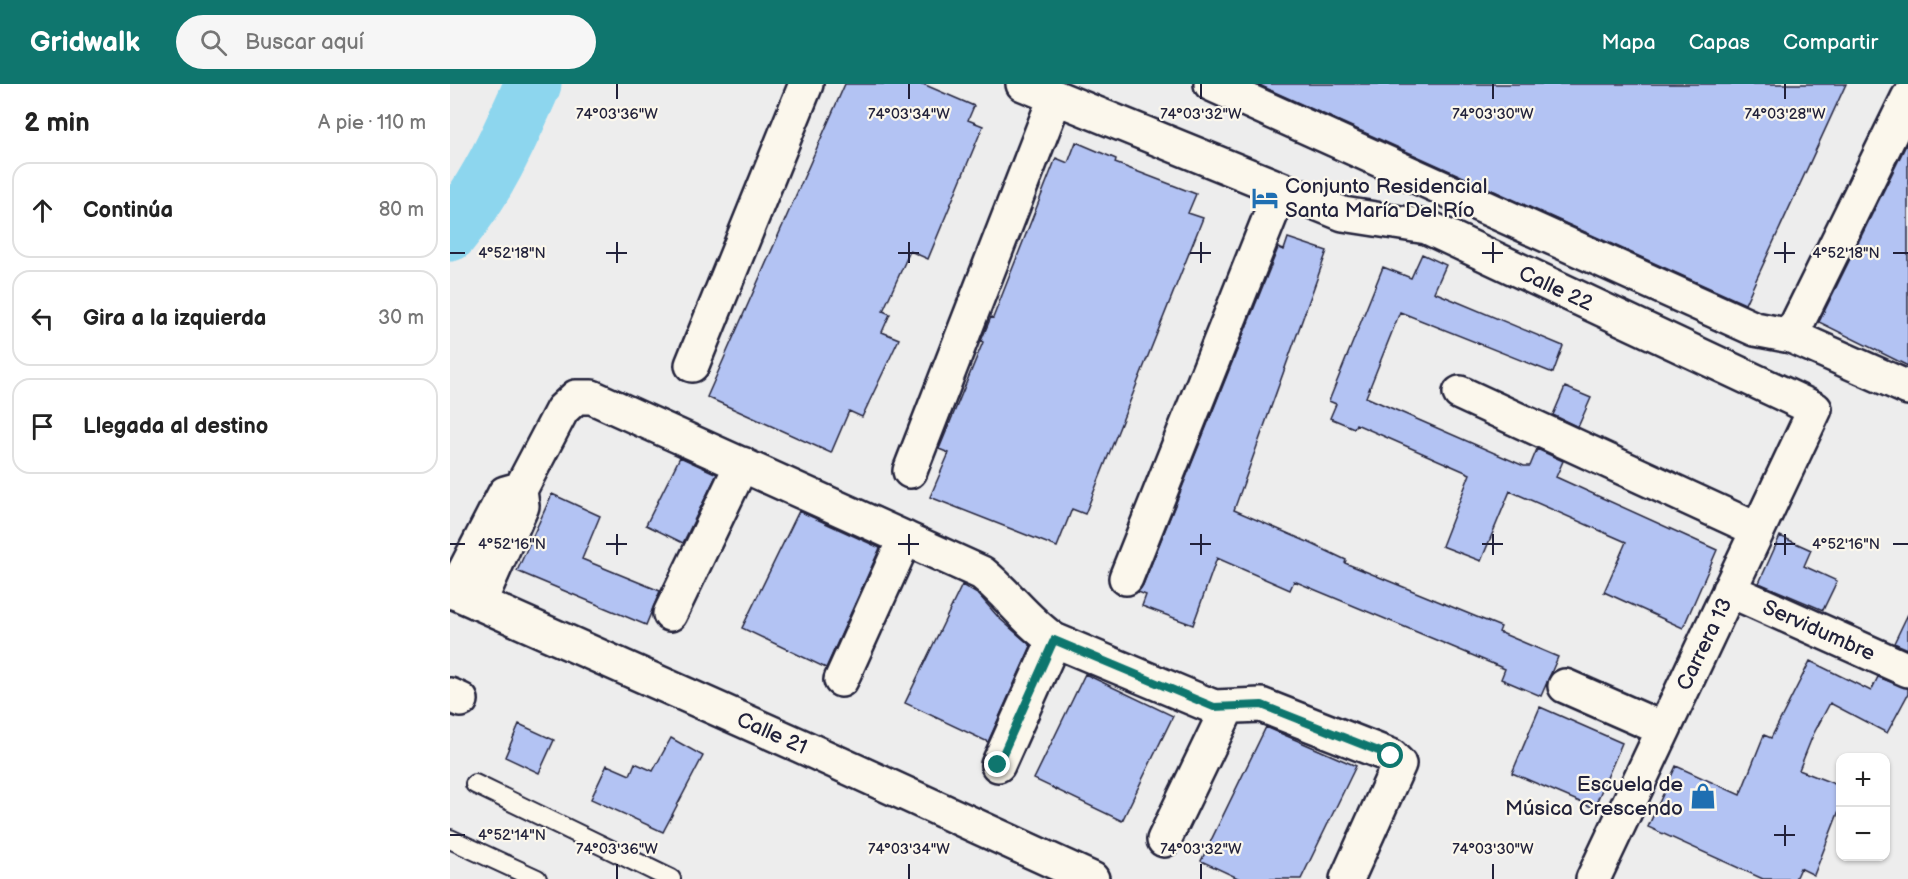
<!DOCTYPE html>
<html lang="es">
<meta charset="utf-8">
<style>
:root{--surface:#fff;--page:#f6f6f6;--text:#222;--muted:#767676;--line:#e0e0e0;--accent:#0f766e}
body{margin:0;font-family:"Balsamiq Sans",sans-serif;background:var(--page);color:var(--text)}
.controls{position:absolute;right:18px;bottom:18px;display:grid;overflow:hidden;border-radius:12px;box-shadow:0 2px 4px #0004}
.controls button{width:54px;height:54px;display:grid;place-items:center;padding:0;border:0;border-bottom:2px solid var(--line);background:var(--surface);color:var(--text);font:30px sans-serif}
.stop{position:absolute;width:18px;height:18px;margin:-14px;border:4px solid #0f766e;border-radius:50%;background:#fff}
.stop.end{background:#0f766e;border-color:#fff;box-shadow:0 2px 6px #0008}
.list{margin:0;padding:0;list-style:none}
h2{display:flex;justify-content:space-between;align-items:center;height:78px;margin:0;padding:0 24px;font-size:26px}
h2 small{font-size:20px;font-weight:400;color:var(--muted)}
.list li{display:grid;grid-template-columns:39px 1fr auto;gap:18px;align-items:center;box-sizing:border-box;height:96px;margin:0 12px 12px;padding:0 12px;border:2px solid var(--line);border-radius:18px}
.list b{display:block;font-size:22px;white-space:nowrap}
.list em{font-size:20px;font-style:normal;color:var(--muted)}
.icon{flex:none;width:33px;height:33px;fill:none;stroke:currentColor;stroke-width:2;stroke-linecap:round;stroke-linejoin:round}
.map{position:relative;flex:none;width:1458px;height:795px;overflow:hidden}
header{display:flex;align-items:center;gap:36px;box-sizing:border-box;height:84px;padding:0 30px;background:var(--accent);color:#fff}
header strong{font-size:28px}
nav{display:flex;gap:33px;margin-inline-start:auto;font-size:21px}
.search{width:420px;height:54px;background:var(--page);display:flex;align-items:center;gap:15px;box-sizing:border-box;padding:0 21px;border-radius:33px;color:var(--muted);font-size:22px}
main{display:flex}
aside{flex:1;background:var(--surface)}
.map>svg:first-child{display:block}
</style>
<header>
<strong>Gridwalk</strong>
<div class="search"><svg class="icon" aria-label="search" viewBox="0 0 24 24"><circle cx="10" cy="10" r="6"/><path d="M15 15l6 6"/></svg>Buscar aquí</div>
<nav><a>Mapa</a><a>Capas</a><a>Compartir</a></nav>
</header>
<main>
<aside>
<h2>2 min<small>A pie · 110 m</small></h2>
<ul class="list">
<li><svg class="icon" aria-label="ahead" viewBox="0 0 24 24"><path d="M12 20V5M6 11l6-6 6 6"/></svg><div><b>Continúa</b></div><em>80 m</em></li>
<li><svg class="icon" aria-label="left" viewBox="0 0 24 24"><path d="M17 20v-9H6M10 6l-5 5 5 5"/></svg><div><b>Gira a la izquierda</b></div><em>30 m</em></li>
<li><svg class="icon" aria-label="arrive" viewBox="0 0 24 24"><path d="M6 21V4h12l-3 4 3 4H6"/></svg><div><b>Llegada al destino</b></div></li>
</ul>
</aside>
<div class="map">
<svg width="1458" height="795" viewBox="0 0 1458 795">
<rect width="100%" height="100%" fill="#ededed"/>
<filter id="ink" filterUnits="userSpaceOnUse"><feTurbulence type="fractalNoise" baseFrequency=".0167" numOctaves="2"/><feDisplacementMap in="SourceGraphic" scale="12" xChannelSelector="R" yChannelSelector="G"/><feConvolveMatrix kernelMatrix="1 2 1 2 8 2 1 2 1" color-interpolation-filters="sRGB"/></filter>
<g filter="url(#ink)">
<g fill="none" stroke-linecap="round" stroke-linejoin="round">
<path stroke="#8dd6ee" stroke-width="57" d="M0 149C37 105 60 52 83 0"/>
</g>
<path fill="#b3c3f3" stroke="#22223b" stroke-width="1.5" d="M395 0H473L524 22 518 36 533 42 478 175 460 167 433 227 440 230 432 248 449 255 412 333 399 327 381 369 257 313Z
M807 0H1396L1295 220Z
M1458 57V282L1369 238Z
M626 58 666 75 665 79 746 110 738 129 753 134 635 430 622 425 607 463 480 413 499 369 489 365 533 258 531 257 541 233 543 234 606 74 618 79Z
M838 154 877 167 784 426 860 459 896 476 895 479 1051 543 1049 548 1108 573 1091 612 1051 595 1055 585 986 556 844 497 840 506 767 474 743 541 692 522 696 511 688 508 693 501 828 164 834 166Z
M972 170 996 181 984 208 1113 262 1103 289 950 228 916 313 1074 382H1080L1087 365 1113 377 1106 393 1267 466 1233 544 1154 508 1176 458 1060 407 1031 477 992 462 1020 390 906 340 904 344 880 334 886 320 879 317 933 183 961 194Z
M1115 303 1141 314 1128 343 1103 331Z
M230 373 267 390 233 459 196 441Z
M102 410 150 432 132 475 210 507 196 541 67 487Z
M349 427 430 464 376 584 292 544Z
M1330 452 1361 466 1354 482 1387 497 1373 526 1309 499Z
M512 501 529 511 549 534 581 562 538 658 455 619Z
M1458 530V565L1444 559Z
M1360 577 1421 607 1428 593 1458 604V610L1437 649 1380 619 1363 651 1349 686 1390 702V724L1364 791 1350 784 1345 795H1313L1198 743 1226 682 1290 711 1314 651 1321 654Z
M635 590 723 632 672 737 584 695Z
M1090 623 1172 659 1144 724 1062 689Z
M69 640 104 656 89 689 55 673Z
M816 643 906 682 851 795H790L751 777Z
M221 654 253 672 213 748 141 715 157 681 180 691 185 679 203 687Z"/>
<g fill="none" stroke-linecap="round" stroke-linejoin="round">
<g stroke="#22223b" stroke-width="22">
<path id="service" d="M25 700 221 795
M0 755 87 795"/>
</g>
<g stroke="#22223b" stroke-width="38">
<path id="minor" d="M573 0 893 130 977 143 1365 325 1143 795
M761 0 1305 245 1341 252 1458 304
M1341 252 1458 14
M242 281 356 0
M1010 309 1308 446
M460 387 605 14
M676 494 831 105
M1279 506 1458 586
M4 508 55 409 62 407
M29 519 72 422 70 406 112 326 126 313H142L532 489C558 510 576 537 604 556L764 623 811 621 941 672 949 680 897 795
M220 530 292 380
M391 596 455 454
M1115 602 1213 645
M0 611 11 616
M548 681 604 556
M714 756 778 623"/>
</g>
<g stroke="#22223b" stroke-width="38">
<path id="tertiary" d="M0 506 351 662 642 795"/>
</g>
<use href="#service" stroke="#fbf7ec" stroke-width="18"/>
<use href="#minor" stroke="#fbf7ec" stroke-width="33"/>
<use href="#tertiary" stroke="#fbf7ec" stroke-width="33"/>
</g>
</g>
<g fill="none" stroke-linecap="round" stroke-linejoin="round" filter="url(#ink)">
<path stroke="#0f766e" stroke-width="8" d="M548 681 604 556 764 623 812 621 941 672"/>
</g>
<path fill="none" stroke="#22223b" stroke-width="2" d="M167 0V15M459 0V15M751 0V15M1043 0V15M1335 0V15M167 158V179M459 158V179M751 158V179M1043 158V179M1335 158V179M0 169H15M156 169H177M448 169H469M740 169H761M1032 169H1053M1324 169H1345M1443 169H1458M167 450V471M459 450V471M751 450V471M1043 450V471M1335 450V471M0 460H15M156 460H177M448 460H469M740 460H761M1032 460H1053M1324 460H1345M1443 460H1458M1335 741V762M0 751H15M1324 751H1345M167 780V795M459 780V795M751 780V795M1043 780V795"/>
<defs>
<g id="hotel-bare" transform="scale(2.07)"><path d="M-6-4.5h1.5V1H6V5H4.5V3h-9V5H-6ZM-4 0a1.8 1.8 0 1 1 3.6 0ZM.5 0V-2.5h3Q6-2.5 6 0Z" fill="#1f6fb2" stroke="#fbf7ec" stroke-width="2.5" paint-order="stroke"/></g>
<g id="shop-bare" transform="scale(2.07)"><path d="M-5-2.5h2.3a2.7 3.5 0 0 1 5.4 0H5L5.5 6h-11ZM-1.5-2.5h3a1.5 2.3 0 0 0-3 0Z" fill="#1f6fb2" stroke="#fbf7ec" stroke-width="2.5" paint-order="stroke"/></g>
</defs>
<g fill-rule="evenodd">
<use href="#hotel-bare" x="815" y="114"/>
<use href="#shop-bare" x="1253" y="712"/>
</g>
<g text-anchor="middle" stroke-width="4.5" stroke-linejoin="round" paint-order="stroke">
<g font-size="21" fill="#22223b" stroke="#fbf7ec" text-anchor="start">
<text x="835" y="109">Conjunto Residencial<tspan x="835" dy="24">Santa María Del Río</tspan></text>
<text x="1233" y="707" text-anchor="end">Escuela de<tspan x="1233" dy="24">Música Crescendo</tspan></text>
</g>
<g font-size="21" fill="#22223b" stroke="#fbf7ec">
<text transform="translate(1106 204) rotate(25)" y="7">Calle 22</text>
<text transform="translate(1369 546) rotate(24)" y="7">Servidumbre</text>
<text transform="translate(1254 560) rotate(-64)" y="7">Carrera 13</text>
<text transform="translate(322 649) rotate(24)" y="7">Calle 21</text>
</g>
</g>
<g font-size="15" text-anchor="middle" fill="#22223b" stroke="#fbf7ec" stroke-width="4.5" stroke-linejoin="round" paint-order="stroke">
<text x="167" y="35">74°03'36"W</text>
<text x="459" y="35">74°03'34"W</text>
<text x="751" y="35">74°03'32"W</text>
<text x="1043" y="35">74°03'30"W</text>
<text x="1335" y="35">74°03'28"W</text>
<text x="62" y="174">4°52'18"N</text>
<text x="1396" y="174">4°52'18"N</text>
<text x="62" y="465">4°52'16"N</text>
<text x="1396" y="465">4°52'16"N</text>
<text x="62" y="756">4°52'14"N</text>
<text x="167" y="770">74°03'36"W</text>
<text x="459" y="770">74°03'34"W</text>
<text x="751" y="770">74°03'32"W</text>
<text x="1043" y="770">74°03'30"W</text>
</g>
</svg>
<div class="controls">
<button>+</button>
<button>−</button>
</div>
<div class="stop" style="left:941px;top:672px"></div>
<div class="stop end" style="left:548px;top:681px"></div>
</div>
</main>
